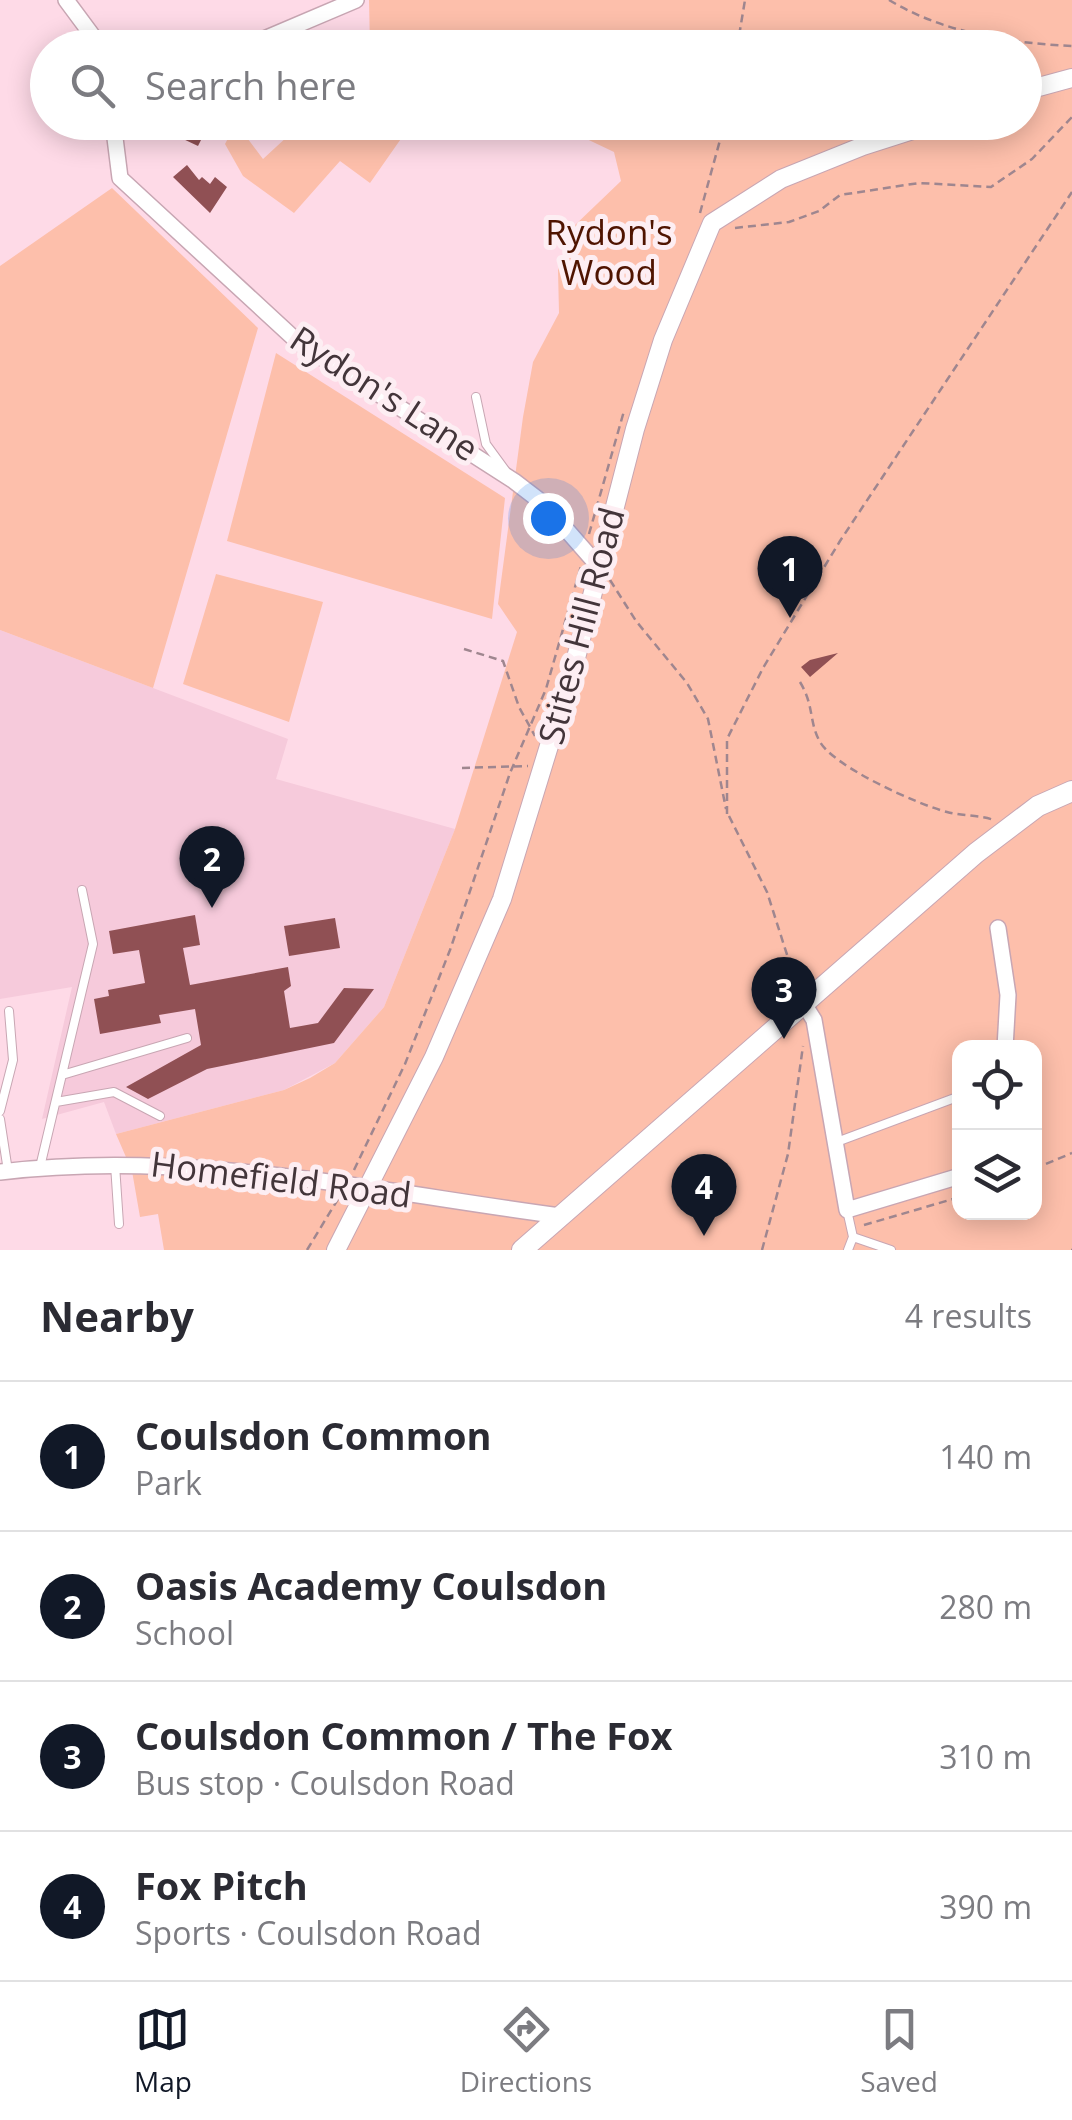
<!DOCTYPE html>
<meta charset="utf-8">
<style>
:root{--surface:#fff;--page:#f7f7f7;--text:#2b2b33;--muted:#7c7c81;--line:#e1e1e2;--accent:#111827}
body{margin:0;font-family:"Open Sans",sans-serif;background:var(--page);color:var(--text)}
.controls{position:absolute;right:30px;bottom:30px;display:grid;overflow:hidden;border-radius:20px;box-shadow:0 5px 25px #0003}
.controls button{width:90px;height:90px;display:grid;place-items:center;padding:0;border:0;border-bottom:2px solid var(--line);background:var(--surface);color:var(--text);font:50px sans-serif}
.you{position:absolute;left:548px;top:518px;width:35px;height:35px;margin:-25px;border:8px solid #fff;border-radius:50%;background:#1a73e8;box-shadow:0 0 0 15px #1a73e833}
.badge{display:grid;place-items:center;width:65px;height:65px;border-radius:50%;background:var(--accent);color:#fff;font-size:32px;font-weight:700}
.pin{position:absolute;translate:-50% -82px;filter:drop-shadow(0 2px 5px #0008)}
.pin::after{content:'';position:absolute;top:52px;width:35px;height:30px;background:inherit;clip-path:polygon(0 0,100% 0,50% 100%)}
.list{margin:0;padding:0;list-style:none}
h2{display:flex;justify-content:space-between;align-items:center;height:130px;margin:0;padding:0 40px;font-size:42px}
h2 small{font-size:32px;font-weight:400;color:var(--muted)}
.list li{display:grid;grid-template-columns:65px 1fr auto;gap:30px;align-items:center;box-sizing:border-box;height:150px;padding:0 40px;border-top:2px solid var(--line)}
.list b{display:block;font-size:38px;white-space:nowrap}
.list p{margin:0;font-size:32px;white-space:nowrap;color:var(--muted)}
.list em{font-size:32px;font-style:normal;color:var(--muted)}
.icon{flex:none;width:55px;height:55px;fill:none;stroke:currentColor;stroke-width:2;stroke-linecap:round;stroke-linejoin:round}
.map{position:relative;flex:none;width:1072px;height:1250px;overflow:hidden}
.search{position:absolute;background:var(--surface);box-shadow:0 5px 25px #0003;left:30px;right:30px;top:30px;height:110px;display:flex;align-items:center;gap:25px;box-sizing:border-box;padding:0 35px;border-radius:55px;color:var(--muted);font-size:38px}
.sheet{height:730px;background:var(--surface)}
nav{display:flex;justify-content:space-around;align-items:center;box-sizing:border-box;height:140px;border-top:2px solid var(--line);background:var(--surface);font-size:28px;color:var(--muted)}
nav a{display:grid;justify-items:center;gap:5px}
nav .on{color:var(--accent)}
.map>svg:first-child{display:block}
</style>
<div class="map">
<svg width="1072" height="1250" viewBox="0 0 1072 1250">
<rect width="100%" height="100%" fill="#fedae7"/>
<path fill="#f6cadb" d="M0 630 288 739 276 779 455 829 384 1007 335 1063 284 1090 116 1134 104 1102 42 1119 72 987 0 999Z"/>
<path fill="#fdbfab" fill-rule="evenodd" d="M369 0H1072V1250H164L158 1214 140 1217 132 1171 116 1134 284 1090 310 1078 335 1063 384 1007 455 829 517 632 498 604 523 417 533 362 559 313 558 270 573 227 621 181 614 152 553 123 1024 122V48L370 47ZM960 1048H1034V1212H960Z
M236 123 263 159 302 123H412L370 183 340 161 294 213 243 176 225 144Z
M112 188 258 328 153 688 0 630V266Z
M276 353 505 498 492 619 227 541Z
M216 574 323 602 289 722 183 684Z"/>
<path fill="#905054" d="M182 122H210L198 146 181 138Z
M187 165 199 180 202 177 210 184 215 177 227 187 210 213 173 177Z
M838 653 810 677 801 667 810 660Z
M195 915 200 945 183 948 190 985 288 967 291 986 284 991 290 1028 318 1023 344 988 374 989 334 1043 207 1069 148 1099 126 1087 201 1045 195 1009 159 1015 161 1023 100 1034 94 999 109 996 108 990 145 983 139 950 113 954 109 931Z
M335 918 340 948 289 956 284 926Z"/>
<g fill="none" stroke-linecap="round" stroke-linejoin="round">
<g stroke="#c8a6b3" stroke-width="10">
<path id="service" d="M476 397 486 444 505 470
M62 1075 187 1038
M56 1102 114 1092 160 1116
M0 1111 13 1060 9 1011
M0 1119 8 1171
M834 1143 960 1096
M115 1165 119 1224
M40 1167 93 944 82 890
M847 1210 853 1237 848 1250
M853 1237 891 1250"/>
</g>
<g stroke="#c8a6b3" stroke-width="18">
<path id="minor" d="M66 0 92 35 97 48
M243 48 356 0
M113 122 120 178 299 343 514 481 544 504 600 568
M998 928 1008 995 1005 1048
M804 1004 814 1020 847 1210 960 1176
M0 1172C189 1149 373 1191 560 1216"/>
</g>
<g stroke="#c8a6b3" stroke-width="20">
<path id="tertiary" d="M1024 91 1072 78
M336 1250 434 1057 502 899 576 658 635 429 663 340 712 223 781 179 863 146 938 122"/>
</g>
<g stroke="#c8a6b3" stroke-width="22">
<path id="secondary" d="M522 1250 976 853 1038 806 1072 791"/>
</g>
<path stroke="#9f868f" stroke-width="2.5" stroke-dasharray="8 5" stroke-linecap="butt" d="M889 0C944 33 1009 43 1072 46
M737 48 745 0
M700 213 725 122
M735 228 789 222 819 211 840 195 919 183 991 187 1032 159 1072 117
M589 534 624 411
M610 580 636 621 687 683 708 719 726 809
M464 649 503 661 519 707 535 736
M800 682C814 705 809 721 819 740 831 766 919 805 947 812 962 816 979 815 994 820
M462 768 528 766
M727 814V739L763 668 840 541 1072 192
M729 816 767 892 798 989
M1034 1169 1072 1153
M354 1170 405 1064 450 950 510 773 546 689 581 566
M864 1225 960 1197
M307 1250 338 1199
M762 1250 788 1154 803 1046
M1071 1250H1072"/>
<use href="#service" stroke="#fff" stroke-width="8"/>
<use href="#minor" stroke="#fff" stroke-width="15"/>
<use href="#tertiary" stroke="#fff" stroke-width="18"/>
<use href="#secondary" stroke="#fff" stroke-width="20"/>
</g>
<g text-anchor="middle" stroke-width="10" stroke-linejoin="round" paint-order="stroke">
<g font-size="35" fill="#4f1400" stroke="#fdeef3">
<text x="609" y="245">Rydon's<tspan x="609" dy="40">Wood</tspan></text>
</g>
<g font-size="35" fill="#43353a" stroke="#fdeef3">
<text transform="translate(384 394) rotate(33)" y="12">Rydon's Lane</text>
<text transform="translate(582 626) rotate(-75)" y="12">Stites Hill Road</text>
<text transform="translate(281 1180) rotate(7)" y="12">Homefield Road</text>
</g>
</g>
</svg>
<div class="controls">
<button><svg class="icon" aria-label="locate" viewBox="0 0 24 24"><circle cx="12" cy="12" r="6"/><path d="M12 2v4M12 18v4M2 12h4M18 12h4"/></svg></button>
<button><svg class="icon" aria-label="layers" viewBox="0 0 24 24"><path d="M12 4l9 5-9 5-9-5zM3 14l9 5 9-5"/></svg></button>
</div>
<div class="you"></div>
<div class="pin badge" style="left:790px;top:618px">1</div>
<div class="pin badge" style="left:212px;top:908px">2</div>
<div class="pin badge" style="left:784px;top:1039px">3</div>
<div class="pin badge" style="left:704px;top:1236px">4</div>
<div class="search"><svg class="icon" aria-label="search" viewBox="0 0 24 24"><circle cx="10" cy="10" r="6"/><path d="M15 15l6 6"/></svg>Search here</div>
</div>
<section class="sheet">
<h2>Nearby<small>4 results</small></h2>
<ul class="list">
<li><span class="badge">1</span><div><b>Coulsdon Common</b><p>Park</p></div><em>140 m</em></li>
<li><span class="badge">2</span><div><b>Oasis Academy Coulsdon</b><p>School</p></div><em>280 m</em></li>
<li><span class="badge">3</span><div><b>Coulsdon Common / The Fox</b><p>Bus stop · Coulsdon Road</p></div><em>310 m</em></li>
<li><span class="badge">4</span><div><b>Fox Pitch</b><p>Sports · Coulsdon Road</p></div><em>390 m</em></li>
</ul>
</section>
<nav>
<a class="on"><svg class="icon" aria-label="map" viewBox="0 0 24 24"><path d="M3 6l6-2 6 2 6-2v14l-6 2-6-2-6 2zM9 4v14M15 6v14"/></svg>Map</a>
<a><svg class="icon" aria-label="directions" viewBox="0 0 24 24"><path d="M12 3l9 9-9 9-9-9zM9 14v-3h6M13 9l2 2-2 2"/></svg>Directions</a>
<a><svg class="icon" aria-label="saved" viewBox="0 0 24 24"><path d="M7 4h10v16l-5-4-5 4z"/></svg>Saved</a>
</nav>
